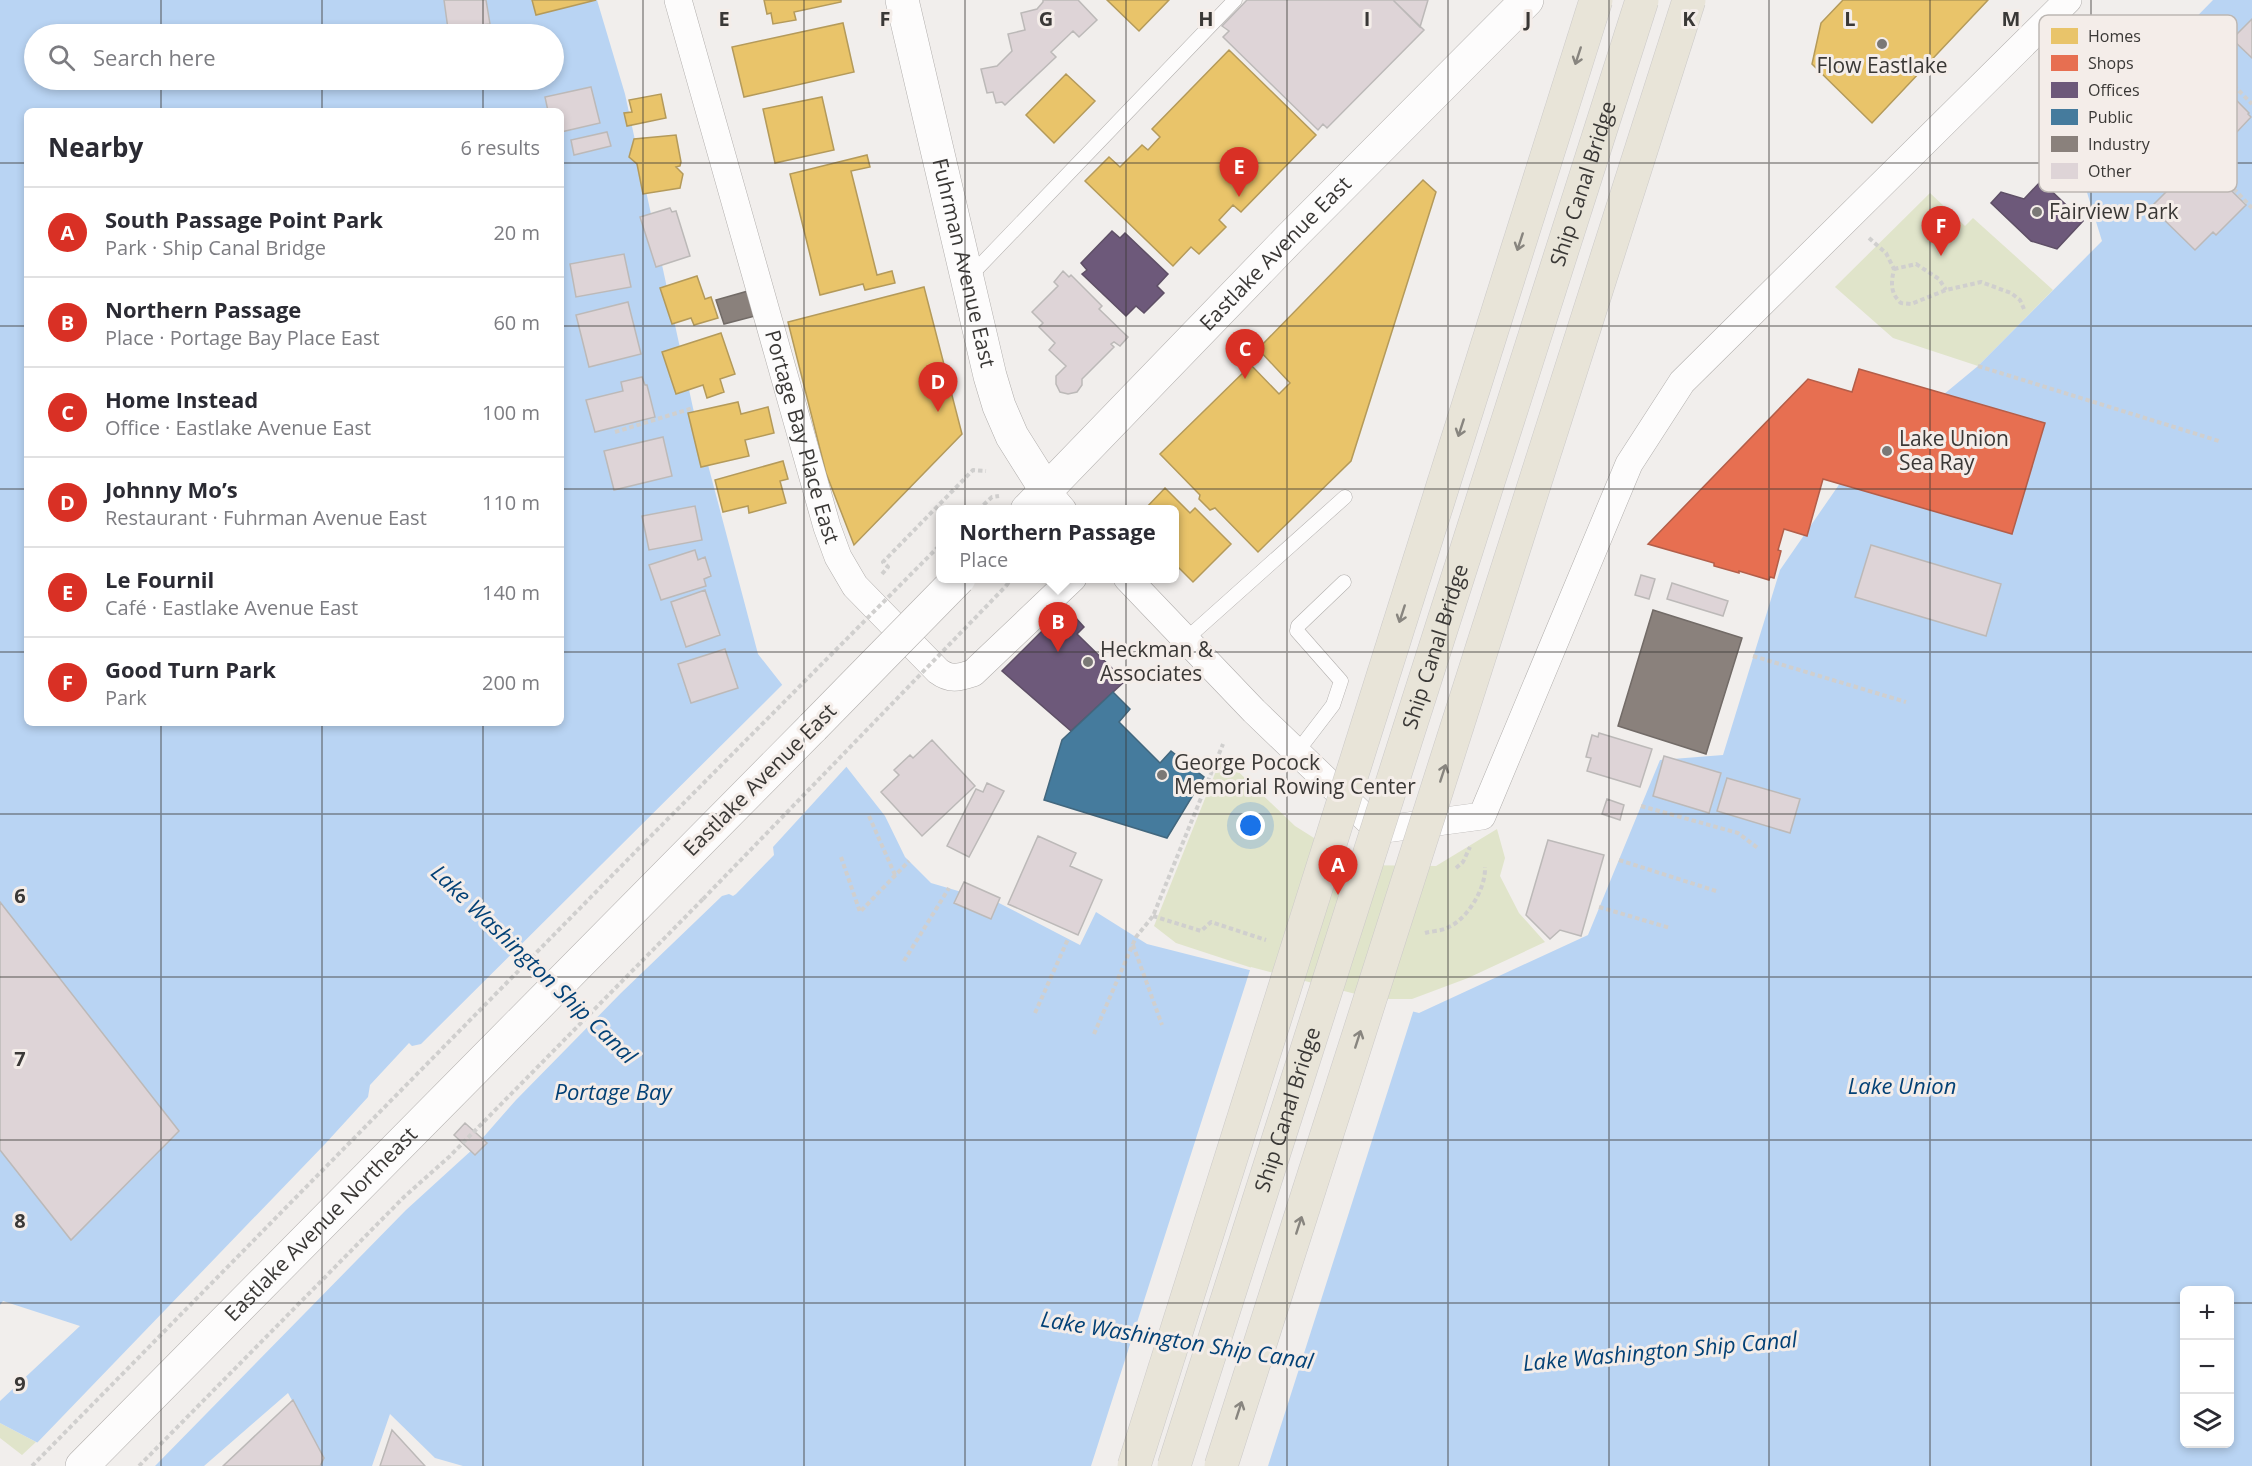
<!DOCTYPE html>
<meta charset="utf-8">
<style>
:root{--surface:#fff;--page:#f2f2f3;--text:#2b2b33;--muted:#7c7c81;--line:#e1e1e2;--accent:#d93025}
body{margin:0;font-family:"Open Sans",sans-serif;background:var(--page);color:var(--text)}
.controls{position:absolute;right:18px;bottom:18px;display:grid;overflow:hidden;border-radius:9px;box-shadow:0 3px 9px #0003}
.controls button{width:54px;height:54px;display:grid;place-items:center;padding:0;border:0;border-bottom:2px solid var(--line);background:var(--surface);color:var(--text);font:30px sans-serif}
.you{position:absolute;left:1251px;top:826px;width:21px;height:21px;margin:-15px;border:4px solid #fff;border-radius:50%;background:#1a73e8;box-shadow:0 0 0 9px #1a73e833}
.badge{display:grid;place-items:center;width:39px;height:39px;border-radius:50%;background:var(--accent);color:#fff;font-size:20px;font-weight:700}
.pin{position:absolute;translate:-50% -50px;filter:drop-shadow(0 2px 3px #0008)}
.pin::after{content:'';position:absolute;top:32px;width:21px;height:18px;background:inherit;clip-path:polygon(0 0,100% 0,50% 100%)}
.popup{position:absolute;left:936px;top:505px;width:243px;height:78px;box-sizing:border-box;display:grid;place-content:center;border-radius:9px;background:var(--surface);filter:drop-shadow(0 2px 4px #0005);font-size:20px;white-space:nowrap;color:var(--muted)}
.popup b{font-size:22px;color:var(--text)}
.popup::after{content:'';position:absolute;left:50%;top:100%;margin-left:-12px;border:12px solid transparent;border-top-color:var(--surface)}
.list{margin:0;padding:0;list-style:none}
h2{display:flex;justify-content:space-between;align-items:center;height:78px;margin:0;padding:0 24px;font-size:26px}
h2 small{font-size:20px;font-weight:400;color:var(--muted)}
.list li{display:grid;grid-template-columns:39px 1fr auto;gap:18px;align-items:center;box-sizing:border-box;height:90px;padding:0 24px;border-top:2px solid var(--line)}
.list b{display:block;font-size:22px;white-space:nowrap}
.list p{margin:0;font-size:20px;white-space:nowrap;color:var(--muted)}
.list em{font-size:20px;font-style:normal;color:var(--muted)}
.icon{flex:none;width:33px;height:33px;fill:none;stroke:currentColor;stroke-width:2;stroke-linecap:round;stroke-linejoin:round}
.map{position:relative;flex:none;width:2252px;height:1466px;overflow:hidden}
.search{position:absolute;background:var(--surface);box-shadow:0 3px 9px #0003;left:24px;top:24px;width:540px;height:66px;display:flex;align-items:center;gap:15px;box-sizing:border-box;padding:0 21px;border-radius:33px;color:var(--muted);font-size:22px}
.panel{position:absolute;background:var(--surface);box-shadow:0 3px 9px #0003;left:24px;top:108px;width:540px;height:618px;border-radius:9px}
.map>svg:first-child{display:block}
</style>
<div class="map">
<svg width="2252" height="1466" viewBox="0 0 2252 1466">
<rect width="100%" height="100%" fill="#f1eeec"/>
<path fill="#e0e4ca" d="M1930 193 1965 226 1973 218 2053 290 1978 366 1893 338 1835 287Z
M1222 756 1295 826 1357 865 1436 866 1497 829 1505 858 1500 876 1519 913 1545 942 1468 978 1412 999H1364L1301 984 1176 943 1154 926Z
M0 1423 36 1442 22 1455 0 1438Z"/>
<path fill="#b9d4f3" fill-rule="evenodd" d="M0 0H597L625 94 693 408 758 654 885 816 905 857 931 883 999 903 1080 945 1096 912 1147 944 1419 1013 1588 935 1660 760 1723 755 1780 570 1845 476 1978 366 2102 241 2072 144 2213 0H2252V1466H463L435 1458 390 1414 372 1466H320L323 1458 288 1393 204 1466H82L0 1423ZM34 34H554V80H34ZM27 111H561V723H27ZM2184 1290H2230V1444H2184Z"/>
<path fill="#f1eeec" d="M784 683 848 765 773 847 774 855 736 894 733 896 729 894 722 896 621 993 516 1100 473 1149 406 1210 155 1466H75L35 1445 325 1144 368 1097 370 1085 409 1043 412 1046 421 1044Z
M1251 967 1414 1009 1268 1466H1091Z
M3 1301 80 1326 0 1401V1305Z"/>
<path fill="#e9c46a" stroke="#b49a5a" stroke-width="1.5" d="M532 0H596L536 15Z
M764 0H841V2L794 12 796 20 773 24 771 13 767 14Z
M1107 0H1169L1139 31Z
M1843 0H1988L1872 123 1812 64 1821 23Z
M843 23 854 72 744 97 732 47Z
M1229 50 1316 135 1241 212 1233 205 1219 220 1226 227 1199 254 1191 247 1173 266 1085 181 1109 157 1120 167 1142 145 1148 150 1160 137 1152 129Z
M1066 74 1095 101 1054 143 1026 115Z
M661 94 666 118 627 126 624 113 632 112 629 100Z
M822 97 834 150 775 163 763 109Z
M676 135 681 162 680 166 676 167 683 174 680 188 643 194 637 164 629 157 634 139Z
M867 155 870 167 851 171 877 275 892 271 895 283 865 290 863 284 820 295 790 174Z
M1423 180 1436 192 1351 461 1258 552 1215 508 1210 510 1199 499 1200 495 1160 454 1251 365 1279 394 1290 383 1258 349Z
M697 276 705 299 711 297 718 318 694 325 691 318 672 324 660 288Z
M924 287 962 434 854 545 826 473 788 322Z
M721 333 735 374 720 379 724 392 707 398 703 385 676 394 662 352Z
M738 402 741 414 768 407 774 433 745 440 749 456 701 467 688 413Z
M783 461 788 479 780 481 786 503 749 513 748 506 723 512 715 480Z
M1165 488 1190 513 1195 508 1231 544 1193 582 1175 564V510H1144Z"/>
<path fill="#e76f51" stroke="#b35e49" stroke-width="1.5" d="M1859 369 2045 423 2012 534 1823 479 1807 536 1784 529 1778 550 1781 551 1774 578 1770 577 1769 580 1739 571V573L1714 566V563L1648 544 1808 379 1852 392Z"/>
<path fill="#6d597a" stroke="#5e4f66" stroke-width="1.5" d="M2041 181 2083 221 2057 249 2031 241 1991 203 2001 192 2024 199Z
M1112 231 1120 238 1125 233 1168 274 1157 286 1164 293 1144 313 1136 306 1126 316 1082 274 1087 270 1081 263Z
M1066 607 1084 627 1077 634 1125 681 1071 731 1002 671Z"/>
<path fill="#457b9d" stroke="#42677e" stroke-width="1.5" d="M1113 692 1130 709 1119 722 1160 763 1171 751 1204 777 1167 838 1044 800 1062 740Z"/>
<path fill="#8a817c" stroke="#726b67" stroke-width="1.5" d="M748 291 755 316 724 324 716 300Z
M1653 610 1742 638 1706 754 1618 726Z"/>
<path fill="#ded4d7" stroke="#bcb9b8" stroke-width="1.5" d="M444 0H486L490 24 448 29Z
M1043 0H1078L1097 20 1079 37 1073 31 1051 52 1056 57 1005 105 1002 102 996 103 993 92 987 93 981 69 997 66 1012 51 1008 34 1025 30 1021 13 1037 9 1043 2Z
M1247 0H1393L1424 30 1327 128 1323 124 1318 130 1223 37 1229 31 1222 26Z
M1393 0H1428L1420 27Z
M2252 19V58L2232 39Z
M2157 20 2249 113 2248 114 2251 117 2235 134 2202 126 2183 146 2149 112 2157 103 2115 61Z
M2101 78 2143 120 2102 161 2060 119Z
M480 80H520V86L480 83Z
M591 87 600 123 561 132V111H548L545 97Z
M607 132 611 146 574 155 571 140Z
M2194 154 2246 205 2216 235 2213 232 2195 250 2151 207 2169 189 2164 184Z
M670 208 672 212 676 211 690 256 656 267 640 217Z
M624 254 631 287 576 297 570 264Z
M1063 271 1069 277 1071 275 1102 306 1099 309 1128 337 1120 346 1114 342 1111 344 1114 347 1082 379V385L1077 392 1068 394 1060 392 1056 384V376L1066 366 1049 350 1055 343 1039 327 1043 323 1032 312 1058 286 1054 282Z
M628 302 641 354 589 367 576 315Z
M642 377 645 385H647L655 417 595 432 586 400 623 391 621 382Z
M663 437 672 476 614 490 604 451Z
M695 506 702 540 649 550 642 516Z
M1871 545 2001 584 1986 636 1855 597Z
M695 550 698 560 705 557 711 576 704 579 706 586 661 600 649 565Z
M1641 575 1655 579 1649 599 1635 595Z
M1672 583 1728 601 1723 616 1667 599Z
M705 590 720 635 686 647 671 602Z
M725 649 738 688 691 703 678 664Z
M1599 733 1652 749 1640 787 1587 771 1591 758 1586 757 1592 735 1598 737Z
M932 740 975 786 922 836 881 792 899 775 894 770 910 755 913 758Z
M1664 756 1721 773 1709 813 1653 796Z
M1727 778 1800 799 1790 833 1717 811Z
M987 783 1004 791 969 857 947 846 976 789 983 792Z
M1607 799 1624 805 1620 820 1602 814Z
M1038 836 1076 853 1070 866 1102 880 1078 935 1008 904Z
M1548 840 1604 855 1581 936 1560 930 1550 939 1526 915Z
M964 882 1000 898 991 919 954 903Z
M0 902 179 1131 71 1240 0 1150Z
M465 1123 487 1143 475 1155 454 1135Z
M293 1400 324 1458 320 1466H223Z
M392 1430 425 1466H380Z"/>
<g fill="none" stroke-linecap="round" stroke-linejoin="round">
<g stroke="#b1aeac" stroke-width="15">
<path id="lane" d="M969 277 1235 0
M1185 640 1345 497
M1297 752 1333 705 1341 681 1297 631 1298 626 1344 582"/>
</g>
<g stroke="#b1aeac" stroke-width="28">
<g id="street">
<path id="s1" d="M678 0 827 527 838 557 855 586 938 671C950 680 958 678 973 673L1073 578"/>
<path d="M1046 490 1063 510"/>
<path d="M1127 578 1254 711 1378 830 1482 816 1629 464 1682 382 2068 0"/>
</g>
</g>
<g stroke="#b1aeac" stroke-width="34">
<g id="secondary">
<path id="s2" d="M902 0 990 376 999 406 1012 436 1046 490"/>
<path id="s3" d="M1027 510 1289 239 1527 0"/>
<path id="s4" d="M82 1466 813 727"/>
</g>
</g>
<path stroke="#d0cfce" stroke-width="4" stroke-dasharray="4.5 3" stroke-linecap="butt" d="M2181 32 2252 104
M2213 167 2252 208
M1869 238 1886 253 1894 269C1891 283 1890 293 1901 303L1911 304 1946 290 1981 282 2011 293 2020 300 2024 309
M1894 269 1916 264 1939 279 1946 290
M1978 366 2219 441
M615 432 693 408
M978 510 992 497 999 496
M882 574 888 567 883 562 973 470 986 471
M1006 586 1012 578
M1753 656 1906 702
M1641 806 1738 833 1759 849
M869 816 895 875
M841 857 860 912 909 861
M1619 860 1716 891
M1456 868 1463 862 1470 847
M1599 907 1670 928
M1153 916 1201 931 1211 922 1266 940
M1425 933C1432 931 1442 931 1449 927 1468 918 1486 888 1485 867
M1133 945 1162 1025
M904 961 949 888
M1035 1013 1068 939
M1094 1034 1136 937 1153 916 1223 744
M32 1466 645 842
M139 1466 404 1197 449 1157 703 899"/>
<use href="#lane" stroke="#fdfcfc" stroke-width="14"/>
<use href="#street" stroke="#fdfcfc" stroke-width="27"/>
<use href="#secondary" stroke="#fdfcfc" stroke-width="33"/>
<g stroke="#b1aeac" stroke-width="34" stroke-linecap="butt">
<path id="secondary-bridge" d="M813 727 959 578"/>
</g>
<g stroke="#cbc9c8" stroke-width="34" stroke-linecap="butt">
<g id="highway-bridge">
<path d="M1134 1466 1596 0"/>
<path id="s5" d="M1174 1466 1642 0"/>
<path d="M1221 1466 1689 0"/>
</g>
</g>
<path stroke="#d0cfce" stroke-width="4" stroke-dasharray="4.5 3" stroke-linecap="butt" d="M645 842 941 544
M703 899 1006 586"/>
<use href="#secondary-bridge" stroke="#fdfcfc" stroke-width="33"/>
<use href="#highway-bridge" stroke="#e8e4d8" stroke-width="33"/>
</g>
<defs><path id="oneway-shaft" d="M-6 0H5M1.5-3L5.5 0L1.5 3" fill="none" stroke-width="1.6" stroke-linecap="round" stroke-linejoin="round" transform="scale(1.5)"/></defs>
<g stroke="#88857f">
<use href="#oneway-shaft" transform="translate(1578 56) rotate(108)"/>
<use href="#oneway-shaft" transform="translate(1520 242) rotate(108)"/>
<use href="#oneway-shaft" transform="translate(1461 428) rotate(108)"/>
<use href="#oneway-shaft" transform="translate(1402 614) rotate(108)"/>
<use href="#oneway-shaft" transform="translate(1443 773) rotate(-72)"/>
<use href="#oneway-shaft" transform="translate(1358 1039) rotate(-72)"/>
<use href="#oneway-shaft" transform="translate(1299 1225) rotate(-72)"/>
<use href="#oneway-shaft" transform="translate(1239 1410) rotate(-72)"/>
</g>
<path fill="none" stroke="#3a3836" stroke-width="1.5" stroke-opacity="0.55" d="M161 0V34M322 0V34M483 0V34M643 0V1466M804 0V1466M965 0V1466M1126 0V1466M1287 0V1466M1448 0V1466M1609 0V1466M1769 0V1466M1930 0V1466M2091 0V1466M161 80V111M322 80V111M483 80V111M0 163H27M561 163H2252M0 326H27M561 326H2252M0 489H27M561 489H2252M0 652H27M561 652H2252M161 723V1466M322 723V1466M483 723V1466M0 814H2252M0 977H2252M0 1140H2252M0 1303H2184M2230 1303H2252"/>
<g fill="#7a7876" stroke="#f4ede9" stroke-width="2">
<circle cx="1882" cy="44" r="6"/>
<circle cx="2037" cy="212" r="6"/>
<circle cx="1887" cy="451" r="6"/>
<circle cx="1088" cy="662" r="6"/>
<circle cx="1162" cy="775" r="6"/>
</g>
<g text-anchor="middle" stroke-width="6" stroke-linejoin="round" paint-order="stroke">
<g font-size="21" fill="#3a3836" stroke="#f4ede9" text-anchor="start">
<text x="1882" y="73" text-anchor="middle">Flow Eastlake</text>
<text x="2049" y="219">Fairview Park</text>
<text x="1899" y="446">Lake Union<tspan x="1899" dy="24">Sea Ray</tspan></text>
<text x="1100" y="657">Heckman &amp;<tspan x="1100" dy="24">Associates</tspan></text>
<text x="1174" y="770">George Pocock<tspan x="1174" dy="24">Memorial Rowing Center</tspan></text>
</g>
<g font-size="21" fill="#3a3836" stroke="#f4ede9">
<text dy="7" stroke="none"><textPath href="#s5" startOffset="1346">Ship Canal Bridge</textPath></text>
<text dy="7" stroke="none"><textPath href="#s3" startOffset="357">Eastlake Avenue East</textPath></text>
<text dy="7" stroke="none"><textPath href="#s2" startOffset="270">Fuhrman Avenue East</textPath></text>
<text dy="7" stroke="none"><textPath href="#s1" startOffset="454">Portage Bay Place East</textPath></text>
<text dy="7" stroke="none"><textPath href="#s5" startOffset="860">Ship Canal Bridge</textPath></text>
<text transform="translate(760 780) rotate(-45)" y="7">Eastlake Avenue East</text>
<text dy="7" stroke="none"><textPath href="#s5" startOffset="374">Ship Canal Bridge</textPath></text>
<text dy="7" stroke="none"><textPath href="#s4" startOffset="340">Eastlake Avenue Northeast</textPath></text>
</g>
<g font-size="22" font-style="italic" fill="#034176" stroke="#f4ede9">
<text transform="translate(534 964) rotate(44)" y="8">Lake Washington Ship Canal</text>
<text x="1902" y="1094">Lake Union</text>
<text x="613" y="1100">Portage Bay</text>
<text transform="translate(1177 1340) rotate(9)" y="8">Lake Washington Ship Canal</text>
<text transform="translate(1660 1351) rotate(-5)" y="8">Lake Washington Ship Canal</text>
</g>
</g>
<rect x="2039" y="15" width="198" height="177" rx="9" fill="#f4ede9" stroke="#bcb7b3" stroke-width="1.5"/>
<rect x="2051" y="28" width="27" height="16" fill="#e9c46a"/>
<rect x="2051" y="55" width="27" height="16" fill="#e76f51"/>
<rect x="2051" y="82" width="27" height="16" fill="#6d597a"/>
<rect x="2051" y="109" width="27" height="16" fill="#457b9d"/>
<rect x="2051" y="136" width="27" height="16" fill="#8a817c"/>
<rect x="2051" y="163" width="27" height="16" fill="#ded4d7"/>
<g font-size="16" fill="#3a3836">
<text x="2088" y="42">Homes</text>
<text x="2088" y="69">Shops</text>
<text x="2088" y="96">Offices</text>
<text x="2088" y="123">Public</text>
<text x="2088" y="150">Industry</text>
<text x="2088" y="177">Other</text>
</g>
<g font-size="20" text-anchor="middle" font-weight="bold" fill="#3a3836" stroke="#f4ede9" stroke-width="6" stroke-linejoin="round" paint-order="stroke">
<text x="724" y="26">E</text>
<text x="885" y="26">F</text>
<text x="1046" y="26">G</text>
<text x="1206" y="26">H</text>
<text x="1367" y="26">I</text>
<text x="1528" y="26">J</text>
<text x="1689" y="26">K</text>
<text x="1850" y="26">L</text>
<text x="2011" y="26">M</text>
<text x="20" y="903">6</text>
<text x="20" y="1066">7</text>
<text x="20" y="1228">8</text>
<text x="20" y="1391">9</text>
</g>
</svg>
<div class="controls">
<button>+</button>
<button>−</button>
<button><svg class="icon" aria-label="layers" viewBox="0 0 24 24"><path d="M12 4l9 5-9 5-9-5zM3 14l9 5 9-5"/></svg></button>
</div>
<div class="you"></div>
<div class="pin badge" style="left:1338px;top:895px">A</div>
<div class="pin badge" style="left:1058px;top:652px">B</div>
<div class="popup"><b>Northern Passage</b>Place</div>
<div class="pin badge" style="left:1245px;top:379px">C</div>
<div class="pin badge" style="left:938px;top:412px">D</div>
<div class="pin badge" style="left:1239px;top:197px">E</div>
<div class="pin badge" style="left:1941px;top:256px">F</div>
<div class="search"><svg class="icon" aria-label="search" viewBox="0 0 24 24"><circle cx="10" cy="10" r="6"/><path d="M15 15l6 6"/></svg>Search here</div>
<section class="panel">
<h2>Nearby<small>6 results</small></h2>
<ul class="list">
<li><span class="badge">A</span><div><b>South Passage Point Park</b><p>Park · Ship Canal Bridge</p></div><em>20 m</em></li>
<li><span class="badge">B</span><div><b>Northern Passage</b><p>Place · Portage Bay Place East</p></div><em>60 m</em></li>
<li><span class="badge">C</span><div><b>Home Instead</b><p>Office · Eastlake Avenue East</p></div><em>100 m</em></li>
<li><span class="badge">D</span><div><b>Johnny Mo’s</b><p>Restaurant · Fuhrman Avenue East</p></div><em>110 m</em></li>
<li><span class="badge">E</span><div><b>Le Fournil</b><p>Café · Eastlake Avenue East</p></div><em>140 m</em></li>
<li><span class="badge">F</span><div><b>Good Turn Park</b><p>Park</p></div><em>200 m</em></li>
</ul>
</section>
</div>
